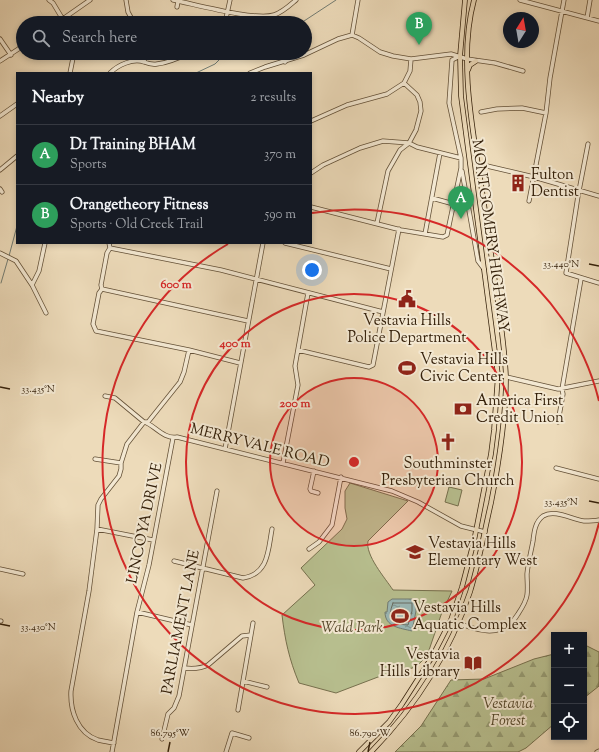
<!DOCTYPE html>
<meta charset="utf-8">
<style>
:root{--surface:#171b24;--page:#242831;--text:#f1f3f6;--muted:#9ea1a6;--line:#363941;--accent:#db2777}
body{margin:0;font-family:"Sorts Mill Goudy",serif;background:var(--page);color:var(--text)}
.controls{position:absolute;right:12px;bottom:12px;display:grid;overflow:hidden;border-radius:0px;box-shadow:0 2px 6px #0003}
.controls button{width:36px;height:36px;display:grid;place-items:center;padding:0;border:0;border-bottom:1px solid var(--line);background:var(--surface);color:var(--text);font:20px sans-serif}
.compass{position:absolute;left:503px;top:12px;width:36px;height:36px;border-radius:50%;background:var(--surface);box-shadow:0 2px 6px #0003;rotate:11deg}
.you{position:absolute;left:312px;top:270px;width:14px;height:14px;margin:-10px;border:3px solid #fff;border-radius:50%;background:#1a73e8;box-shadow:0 0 0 6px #1a73e833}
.badge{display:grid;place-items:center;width:26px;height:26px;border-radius:50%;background:var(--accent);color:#fff;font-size:13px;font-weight:700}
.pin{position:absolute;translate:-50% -33px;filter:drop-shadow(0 1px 2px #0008)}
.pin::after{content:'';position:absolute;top:21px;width:14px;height:12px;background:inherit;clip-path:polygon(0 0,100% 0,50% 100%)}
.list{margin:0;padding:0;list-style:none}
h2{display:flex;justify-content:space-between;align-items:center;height:52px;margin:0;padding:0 16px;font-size:17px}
h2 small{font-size:13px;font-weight:400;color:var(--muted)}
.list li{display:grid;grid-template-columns:26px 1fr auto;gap:12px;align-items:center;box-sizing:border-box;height:60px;padding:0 16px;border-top:1px solid var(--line)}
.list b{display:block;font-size:15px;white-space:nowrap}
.list p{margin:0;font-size:13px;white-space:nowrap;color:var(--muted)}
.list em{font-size:13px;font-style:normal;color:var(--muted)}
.icon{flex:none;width:22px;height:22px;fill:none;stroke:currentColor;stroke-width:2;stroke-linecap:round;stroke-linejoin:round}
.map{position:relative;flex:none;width:599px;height:752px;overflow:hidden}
.search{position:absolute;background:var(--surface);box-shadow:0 2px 6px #0003;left:16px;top:16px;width:296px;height:44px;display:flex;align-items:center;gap:10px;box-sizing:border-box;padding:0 14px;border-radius:22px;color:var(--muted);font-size:15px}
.panel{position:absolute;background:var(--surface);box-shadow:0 2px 6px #0003;left:16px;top:72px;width:296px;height:172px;border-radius:0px}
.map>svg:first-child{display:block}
</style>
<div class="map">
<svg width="599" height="752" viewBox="0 0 599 752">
<defs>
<pattern id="forest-firs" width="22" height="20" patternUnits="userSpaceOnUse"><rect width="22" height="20" fill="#b8c090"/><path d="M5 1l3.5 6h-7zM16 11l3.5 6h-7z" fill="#969c74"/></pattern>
<pattern id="water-ripples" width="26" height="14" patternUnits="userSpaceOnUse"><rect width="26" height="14" fill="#9bb9b8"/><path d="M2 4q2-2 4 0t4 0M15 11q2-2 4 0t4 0" fill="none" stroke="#7f9694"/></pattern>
</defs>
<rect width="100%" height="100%" fill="#eddbba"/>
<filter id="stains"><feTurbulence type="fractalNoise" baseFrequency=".005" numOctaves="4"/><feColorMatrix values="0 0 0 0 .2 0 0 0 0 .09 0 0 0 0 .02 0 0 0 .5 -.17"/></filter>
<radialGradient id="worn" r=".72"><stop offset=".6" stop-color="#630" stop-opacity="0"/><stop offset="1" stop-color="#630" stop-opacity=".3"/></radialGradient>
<path fill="url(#forest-firs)" stroke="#76704e" d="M587 646 599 652V686L584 698V647Z
M554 654V724L526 748 518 752H395L421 726 451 680 484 679 534 659Z"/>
<path fill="#b8c090" stroke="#76704e" d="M350 483 408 501 368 541C365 555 385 578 393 590L452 591 441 615 427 656 416 667 378 677 336 693 299 683C289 659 285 640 282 615L315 585 301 568 342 529 347 519 345 508V491Z
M449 487 462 490 458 506 445 502Z"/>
<path fill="url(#water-ripples)" stroke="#727c73" d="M392 599H416V611L412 631C400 628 385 627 385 612H387L388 602Z"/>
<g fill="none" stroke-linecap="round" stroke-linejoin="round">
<path stroke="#686d62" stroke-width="1" d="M393 603H412V611L408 625C390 624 387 619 393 603Z"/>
<path stroke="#727c73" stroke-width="1" d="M301 23 336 0
M196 73 215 64 226 53
M9 256 17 226
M1 283 8 259"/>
<g stroke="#635037" stroke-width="5">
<path id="minor" d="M49 0 53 3 65 23
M126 0 128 12 134 23
M173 0C194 4 255 21 274 15 283 12 289 6 296 0
M520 0 599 21
M177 7 178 1
M272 16 274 23
M587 18 590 0
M57 23 90 0
M225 23 230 0
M352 35 358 0
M0 39 11 55
M282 53 285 62
M0 61 23 46
M144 62 145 53
M70 73 74 53
M110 73C118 65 133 58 144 62 149 64 152 65 157 64 168 63 179 58 189 53
M250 73 265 67 304 55 338 39 352 35 359 38 380 52 393 56 411 59 451 54 467 59 495 63 523 71
M481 112 497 109 522 108 546 113
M0 116 17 104
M311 121 347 105 387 94 404 83 410 71 411 59
M588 144 578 196 566 273 599 283
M487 166 534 177 599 196
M0 170 17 156
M462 171 478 261 484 269
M311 173 323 165 360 148 383 141 409 143 417 147 461 158
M0 189 2 192
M432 198 450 203
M529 201 546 113 550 78 564 0
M311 207 401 230 443 237 447 235 461 168V158L449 103 452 60 460 56
M377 223 388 171 400 150 409 143 416 130 421 111 420 102 417 95 404 83
M425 234 440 153
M109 243 110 248 107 253 101 285 102 289 99 293 93 324 96 331 189 350 240 363
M285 243 391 269
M110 248 221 270 383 312
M0 253 16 261 32 285 46 313
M32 285 39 271 45 243
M102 289 248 321
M298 350 369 367 373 365 399 229
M498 375 558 389 599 381
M105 396 115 398 144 422C152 423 164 440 177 437L392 491 418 502 461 526 485 532
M558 422 563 394 562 389 581 279
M225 449 263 243
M95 459 121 463
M283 463 298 385 295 366 308 293
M556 468 599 479
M314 471 310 489 311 491 318 493
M97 529 153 540
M309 549 319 542 332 525 341 477
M174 561 243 578C269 574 268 550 272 529
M0 569 23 574
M137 612 192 625
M451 620C474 630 502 641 518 614 522 608 526 602 527 595 528 588 527 581 527 574 528 563 531 552 533 541 534 532 535 522 543 516 555 509 571 519 584 521 589 521 594 521 599 520
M0 621H1
M184 668C193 669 200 669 208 665L242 636 251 635
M243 681 267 687
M238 710 253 623
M162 739 168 714 174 708 179 696 217 491
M114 743C108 742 103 741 98 740 77 733 70 710 71 691L89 591 97 529 98 505 101 499 119 476 121 469V463L127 444 144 422H148L180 382 184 372 189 350
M112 752 137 612 149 565 173 438
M226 752 232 733 249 738
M597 752 599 751"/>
</g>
<g stroke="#35210b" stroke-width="5.5">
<path id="major" d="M468 70 470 65 476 61
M359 752 389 722 402 704 432 657 451 620 462 587 474 541 491 454 494 430 498 375 461 96 460 56 465 0
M371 752C415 707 450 652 470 592 479 563 484 533 491 503 499 462 506 420 506 377 505 355 502 332 499 310 494 275 489 240 484 204 475 140 457 63 474 0"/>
</g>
<use href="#minor" stroke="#f3e8d2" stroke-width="3.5"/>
<use href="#major" stroke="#eddbba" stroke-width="4"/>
</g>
<path fill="none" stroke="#35210b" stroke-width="1.5" d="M589 264 599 266M0 387 10 389M589 501 599 503M0 624 10 626M168 752 170 742M368 752 370 742"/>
<circle cx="354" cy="462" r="84" fill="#d62828" fill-opacity=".12"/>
<g fill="none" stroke="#d62828" stroke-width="2">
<circle cx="354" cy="462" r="84"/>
<circle cx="354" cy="462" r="168"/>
<path d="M599 523A252 252 0 1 1 228 244M312 213A252 252 0 0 1 599 401"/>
</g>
<defs>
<g id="building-bare" transform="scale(1.38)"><path d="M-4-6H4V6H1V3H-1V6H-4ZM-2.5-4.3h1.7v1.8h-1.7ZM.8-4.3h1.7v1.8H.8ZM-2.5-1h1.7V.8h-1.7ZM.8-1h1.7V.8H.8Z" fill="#8f2418" stroke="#f3e8d2" stroke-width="2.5" paint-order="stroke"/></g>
<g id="civic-bare" transform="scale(1.38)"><path d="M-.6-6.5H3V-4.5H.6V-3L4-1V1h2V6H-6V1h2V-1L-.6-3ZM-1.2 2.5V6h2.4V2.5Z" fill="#8f2418" stroke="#f3e8d2" stroke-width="2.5" paint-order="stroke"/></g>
<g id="stadium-bare" transform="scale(1.38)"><path d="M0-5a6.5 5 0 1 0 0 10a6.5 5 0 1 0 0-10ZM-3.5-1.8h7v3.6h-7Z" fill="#8f2418" stroke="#f3e8d2" stroke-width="2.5" paint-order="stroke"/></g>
<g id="bank-bare" transform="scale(1.38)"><path d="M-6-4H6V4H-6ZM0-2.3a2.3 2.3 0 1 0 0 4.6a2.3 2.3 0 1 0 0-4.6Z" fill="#8f2418" stroke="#f3e8d2" stroke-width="2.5" paint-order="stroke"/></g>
<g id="church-bare" transform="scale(1.38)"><path d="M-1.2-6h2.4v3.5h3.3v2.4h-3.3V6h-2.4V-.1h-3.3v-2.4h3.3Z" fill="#8f2418" stroke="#f3e8d2" stroke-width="2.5" paint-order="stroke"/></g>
<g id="school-bare" transform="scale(1.38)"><path d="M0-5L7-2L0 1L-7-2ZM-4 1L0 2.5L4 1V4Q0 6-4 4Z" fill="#8f2418" stroke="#f3e8d2" stroke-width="2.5" paint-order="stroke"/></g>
<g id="library-bare" transform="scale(1.38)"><path d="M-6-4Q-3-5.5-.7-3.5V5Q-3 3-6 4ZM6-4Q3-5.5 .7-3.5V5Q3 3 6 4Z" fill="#8f2418" stroke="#f3e8d2" stroke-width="2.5" paint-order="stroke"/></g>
</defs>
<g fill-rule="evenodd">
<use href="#building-bare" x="518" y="183"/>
<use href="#civic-bare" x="407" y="299"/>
<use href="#stadium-bare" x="407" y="368"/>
<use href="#bank-bare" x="463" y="409"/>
<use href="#church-bare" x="448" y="442"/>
<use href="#school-bare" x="415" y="552"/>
<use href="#stadium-bare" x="400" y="616"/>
<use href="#library-bare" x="473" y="663"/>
</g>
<g text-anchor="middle" stroke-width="4" stroke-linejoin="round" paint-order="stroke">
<g font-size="15" fill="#35210b" stroke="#f3e8d2" text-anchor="start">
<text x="531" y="179">Fulton<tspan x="531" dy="17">Dentist</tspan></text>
<text x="407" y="325" text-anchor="middle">Vestavia Hills<tspan x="407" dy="17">Police Department</tspan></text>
<text x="420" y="364">Vestavia Hills<tspan x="420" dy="17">Civic Center</tspan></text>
<text x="476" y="405">America First<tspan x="476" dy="17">Credit Union</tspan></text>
<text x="448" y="468" text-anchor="middle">Southminster<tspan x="448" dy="17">Presbyterian Church</tspan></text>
<text x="428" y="548">Vestavia Hills<tspan x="428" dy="17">Elementary West</tspan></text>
<text x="413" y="612">Vestavia Hills<tspan x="413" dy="17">Aquatic Complex</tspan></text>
<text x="460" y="659" text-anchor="end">Vestavia<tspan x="460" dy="17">Hills Library</tspan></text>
</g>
<g font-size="15" fill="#35210b" stroke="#f3e8d2">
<text transform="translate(491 236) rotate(82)" y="5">MONTGOMERY HIGHWAY</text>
<text transform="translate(260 445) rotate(14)" y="5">MERRYVALE ROAD</text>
<text transform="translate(144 523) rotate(-78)" y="5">LINCOYA DRIVE</text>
<text transform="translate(180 622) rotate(-79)" y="5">PARLIAMENT LANE</text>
</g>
<g font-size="15" font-style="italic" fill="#56492c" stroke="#f3e8d2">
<text x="352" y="632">Wald Park</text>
<text x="508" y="708">Vestavia<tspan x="508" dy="17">Forest</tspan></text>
</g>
</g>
<g font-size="10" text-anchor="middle" fill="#35210b" stroke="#f3e8d2" stroke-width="4" stroke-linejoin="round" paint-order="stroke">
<text x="561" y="267">33.440°N</text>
<text x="38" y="392">33.435°N</text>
<text x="561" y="505">33.435°N</text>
<text x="38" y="630">33.430°N</text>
<text x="170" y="736">86.795°W</text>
<text x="370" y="736">86.790°W</text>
</g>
<circle cx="354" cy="462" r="6" fill="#d62828" stroke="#f3e8d2" stroke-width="2"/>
<g font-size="12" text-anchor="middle" font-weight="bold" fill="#d62828" stroke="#f3e8d2" stroke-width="4" stroke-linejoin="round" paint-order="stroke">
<text x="176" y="288">600 m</text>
<text x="235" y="347">400 m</text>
<text x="295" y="407">200 m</text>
</g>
<rect width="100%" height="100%" filter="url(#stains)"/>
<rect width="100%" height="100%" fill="url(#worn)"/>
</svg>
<div class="controls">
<button>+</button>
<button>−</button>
<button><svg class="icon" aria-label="locate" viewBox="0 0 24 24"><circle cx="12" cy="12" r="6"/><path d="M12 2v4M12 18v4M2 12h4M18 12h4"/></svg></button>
</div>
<svg class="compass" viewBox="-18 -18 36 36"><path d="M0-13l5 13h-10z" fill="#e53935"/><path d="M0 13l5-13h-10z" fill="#9ea1a6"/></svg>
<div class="you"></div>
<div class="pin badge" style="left:461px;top:219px;background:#2e9e5b">A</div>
<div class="pin badge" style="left:419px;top:45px;background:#2e9e5b">B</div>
<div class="search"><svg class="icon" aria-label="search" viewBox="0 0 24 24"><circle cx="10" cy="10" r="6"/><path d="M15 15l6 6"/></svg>Search here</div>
<section class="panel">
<h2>Nearby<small>2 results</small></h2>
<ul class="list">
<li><span class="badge" style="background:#2e9e5b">A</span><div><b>D1 Training BHAM</b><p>Sports</p></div><em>370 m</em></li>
<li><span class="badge" style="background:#2e9e5b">B</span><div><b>Orangetheory Fitness</b><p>Sports · Old Creek Trail</p></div><em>590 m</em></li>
</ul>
</section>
</div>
